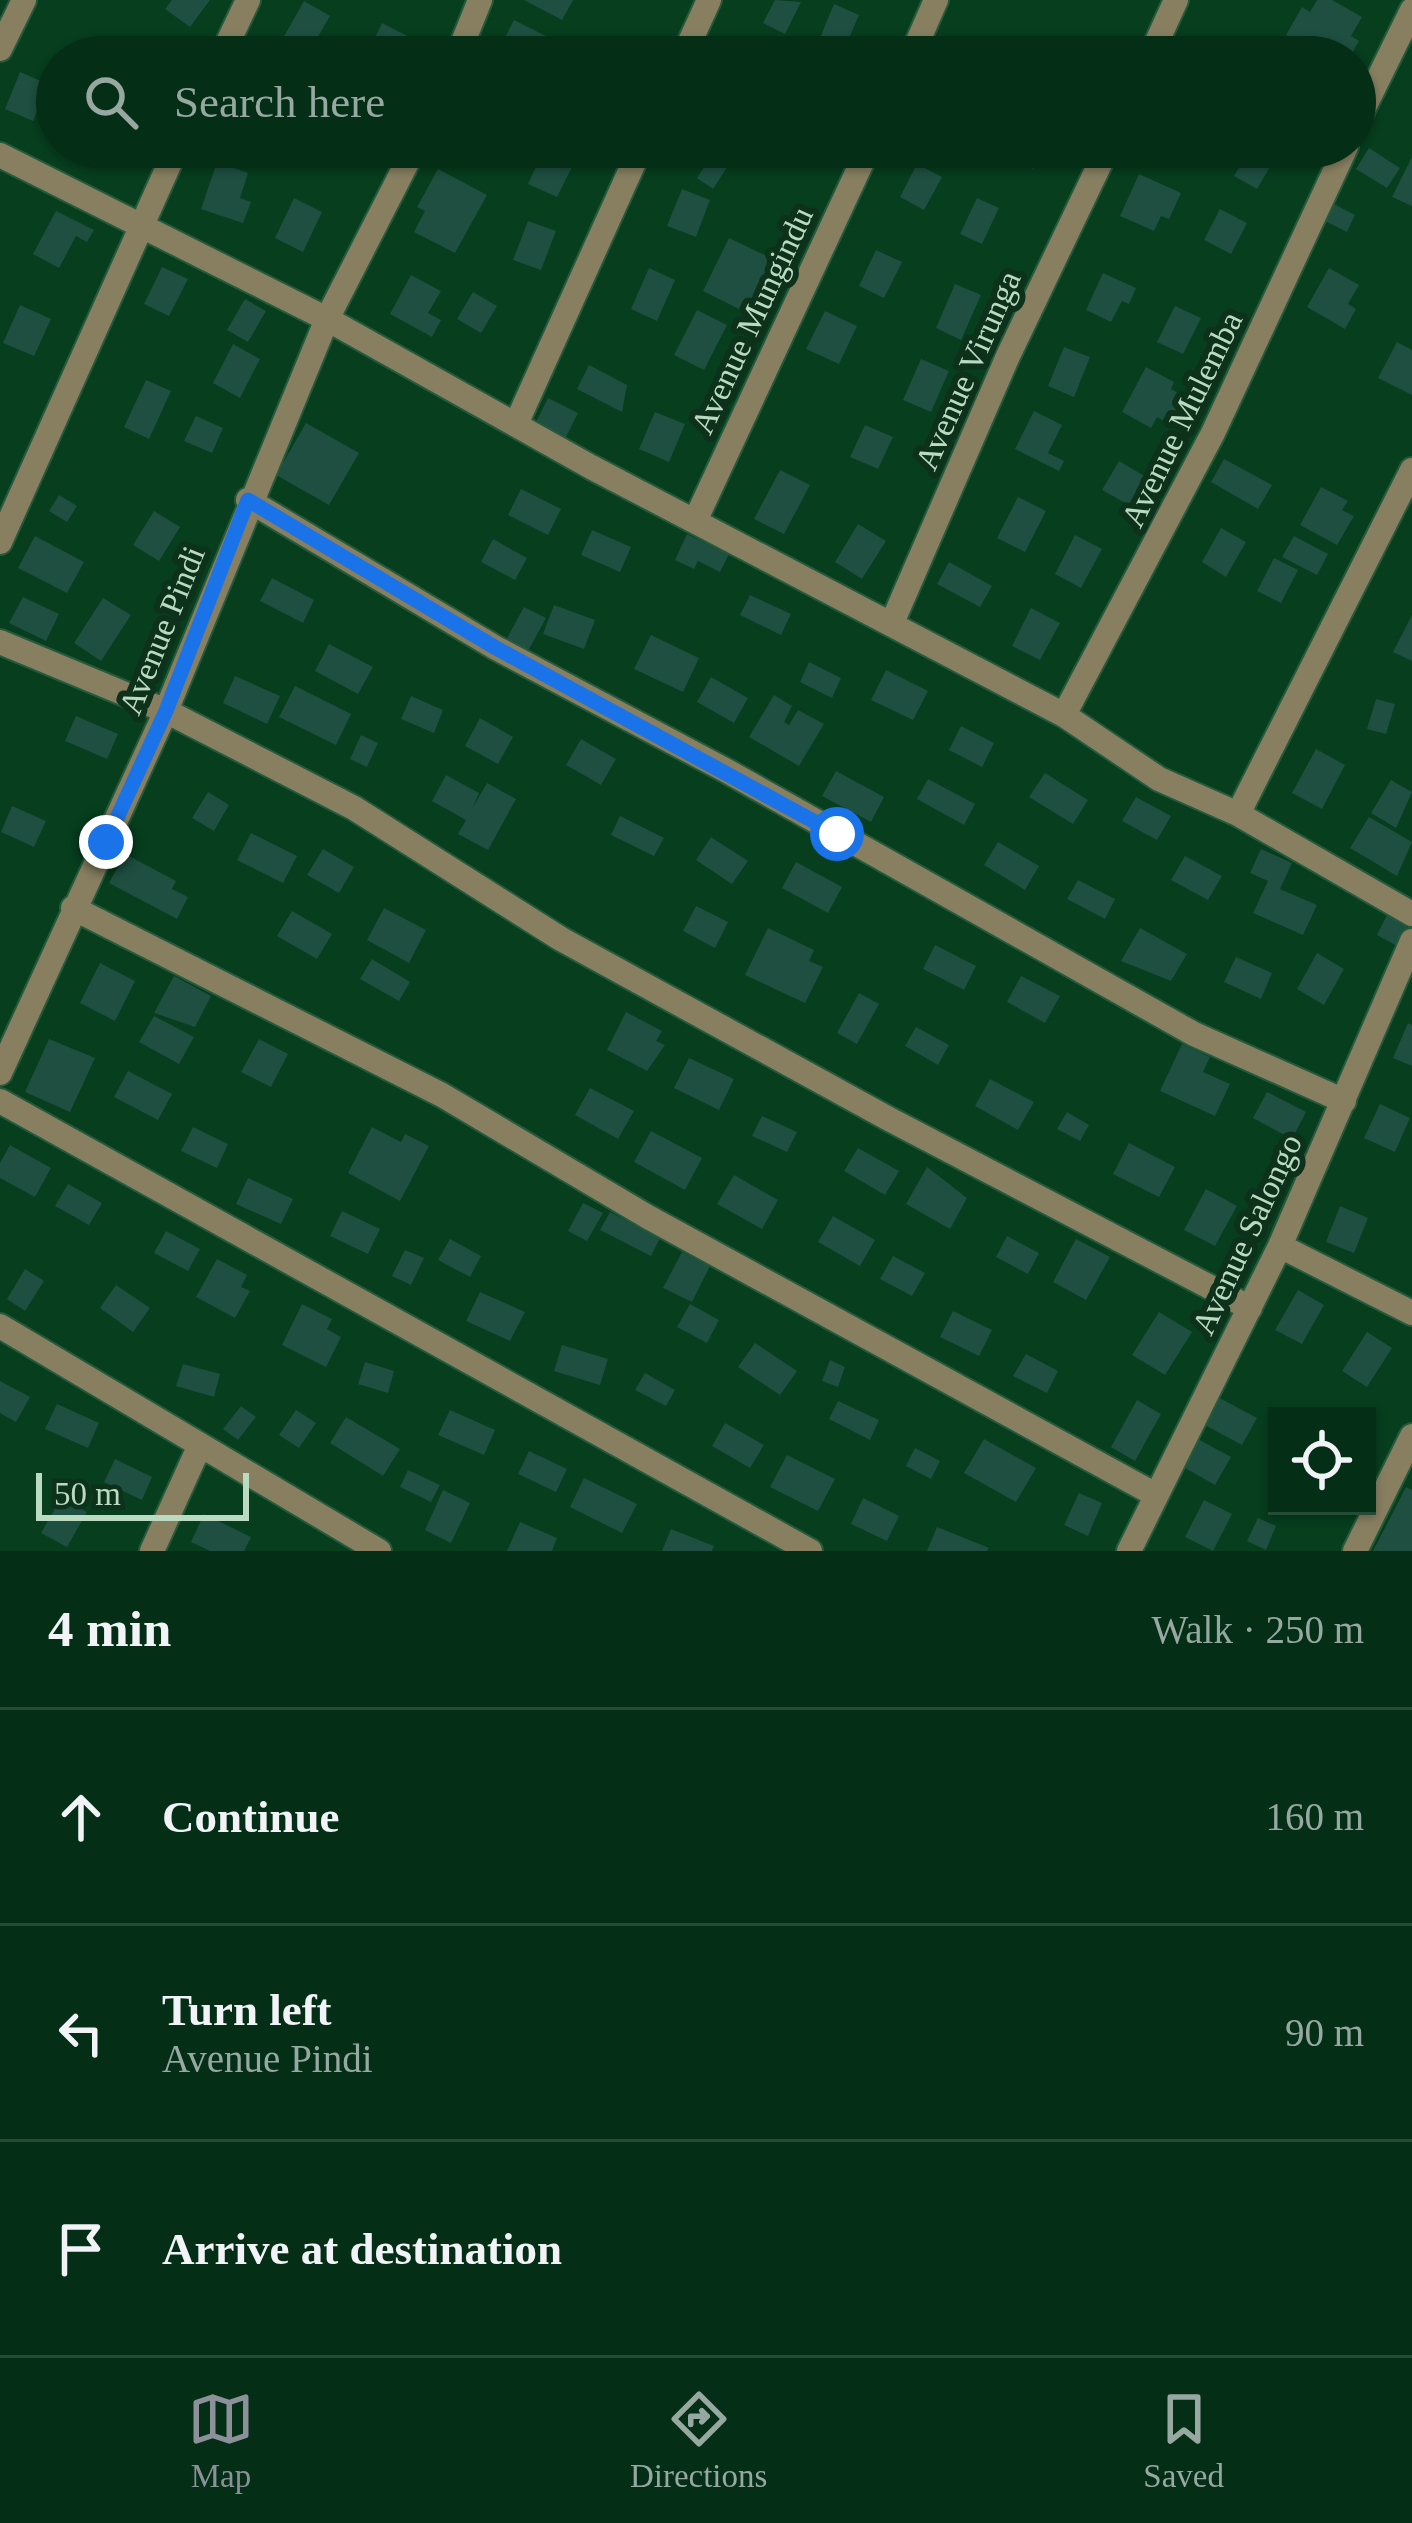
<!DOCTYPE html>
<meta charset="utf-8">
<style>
:root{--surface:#042e16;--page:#0d361f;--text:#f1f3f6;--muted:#97a8a1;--line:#254a35;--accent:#8c9099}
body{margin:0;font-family:"Times New Roman",serif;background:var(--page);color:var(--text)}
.controls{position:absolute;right:36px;bottom:36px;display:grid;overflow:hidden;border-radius:0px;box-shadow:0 3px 9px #0004}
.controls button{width:108px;height:108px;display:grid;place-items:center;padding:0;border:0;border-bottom:3px solid var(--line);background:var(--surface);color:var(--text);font:60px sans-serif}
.scale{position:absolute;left:36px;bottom:30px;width:213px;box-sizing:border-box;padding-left:12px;border:6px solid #badbc2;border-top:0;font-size:33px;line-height:42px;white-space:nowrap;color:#badbc2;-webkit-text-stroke:9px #0d311a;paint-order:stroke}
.stop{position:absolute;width:36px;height:36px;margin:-27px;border:9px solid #1a73e8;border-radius:50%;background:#fff}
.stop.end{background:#1a73e8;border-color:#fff;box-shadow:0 3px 12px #0008}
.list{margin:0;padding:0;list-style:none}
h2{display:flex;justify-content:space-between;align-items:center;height:156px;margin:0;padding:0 48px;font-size:51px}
h2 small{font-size:39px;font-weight:400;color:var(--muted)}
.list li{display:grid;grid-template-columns:78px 1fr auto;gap:36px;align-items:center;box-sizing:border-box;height:216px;padding:0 48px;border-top:3px solid var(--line)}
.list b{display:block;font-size:45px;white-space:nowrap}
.list p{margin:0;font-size:39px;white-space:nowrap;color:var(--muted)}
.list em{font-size:39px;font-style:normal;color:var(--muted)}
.icon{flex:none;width:66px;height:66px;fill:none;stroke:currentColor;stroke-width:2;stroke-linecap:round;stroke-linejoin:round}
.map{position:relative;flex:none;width:1412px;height:1551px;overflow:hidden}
.search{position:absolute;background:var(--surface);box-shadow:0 3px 9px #0004;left:36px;right:36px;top:36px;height:132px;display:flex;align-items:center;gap:30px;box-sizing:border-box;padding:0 42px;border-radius:66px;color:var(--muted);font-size:45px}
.sheet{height:804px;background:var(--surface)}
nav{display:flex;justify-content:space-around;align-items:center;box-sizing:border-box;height:168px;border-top:3px solid var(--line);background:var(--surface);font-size:33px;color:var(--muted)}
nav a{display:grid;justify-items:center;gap:6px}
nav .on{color:var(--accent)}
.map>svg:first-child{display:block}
</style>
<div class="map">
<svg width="1412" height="1551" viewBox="0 0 1412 1551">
<rect width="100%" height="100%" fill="#063e1e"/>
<path fill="#1e4f41" d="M172 0H210L190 27 165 9Z
M524 0H573L562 20Z
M775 0 801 2 785 34 763 23Z
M1317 0H1332L1362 17 1351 36 1359 41 1350 57H1324L1286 35 1302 7 1310 12Z
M304 1 330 16 308 54 282 40Z
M834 4 859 15 841 57H812Z
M514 20 548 37 537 57H495Z
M382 23 415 40 406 57 371 46Z
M20 72 48 84 33 121 5 109Z
M717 147H740L713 189 697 178Z
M1013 147H1045L1033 169 1009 156Z
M1251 147 1275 158 1257 189 1234 176Z
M1369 148 1400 168 1387 188 1356 169Z
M544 149 574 163 557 197 528 184Z
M1412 157V206L1392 197Z
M217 162 248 173 240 198 251 202 243 223 201 209Z
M917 164 942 177 924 210 900 197Z
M438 169 487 195 455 253 414 232 425 211 417 207Z
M1139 174 1181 193 1169 219 1161 216 1154 231 1120 216Z
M682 189 710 200 696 237 667 226Z
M294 198 322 212 303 252 275 238Z
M977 198 999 208 982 244 960 234Z
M1334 204 1355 215 1347 232 1325 221Z
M1220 209 1247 223 1231 254 1204 240Z
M56 211 94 230 87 242 76 236 59 268 33 254Z
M528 221 556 231 541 270 513 260Z
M729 238 777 261 763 289 772 293 759 319 703 291Z
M876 250 902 262 884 298 859 286Z
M162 267 188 279 169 316 144 304Z
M649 268 675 280 657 321 631 309Z
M1329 268 1359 285 1348 304 1356 309 1345 329 1307 307Z
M1103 273 1136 288 1129 304 1122 301 1111 322 1086 310Z
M411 275 441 291 428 313 441 320 432 337 390 314Z
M955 284 981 295 961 340 936 328Z
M473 292 497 306 481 333 457 319Z
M245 299 266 311 248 342 227 330Z
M20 305 51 319 34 356 3 343Z
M1175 306 1201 318 1183 354 1157 342Z
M697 310 727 325 704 370 674 355Z
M825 311 857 326 839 364 806 349Z
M1397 342 1412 350V395L1378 378Z
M233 344 260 359 240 398 213 383Z
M1064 347 1090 357 1074 397 1048 386Z
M921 359 949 371 931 412 903 400Z
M589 365 627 385 622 412 577 389Z
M1146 367 1174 382 1171 389 1184 396 1169 424 1157 417 1151 428 1122 412Z
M146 380 171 391 149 439 124 427Z
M548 398 578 413 564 441 534 426Z
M1034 411 1062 425 1048 453 1064 461 1059 471 1015 449Z
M655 412 685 424 669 462 639 449Z
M196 416 223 428 212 453 184 441Z
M306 423 359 453 329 505 276 475Z
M865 425 893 437 878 469 850 457Z
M1224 459 1272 485 1258 509 1211 482Z
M1119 461 1146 477 1129 505 1102 490Z
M780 470 810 485 784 534 754 519Z
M1321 487 1348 501 1342 510 1354 516 1337 545 1300 525Z
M521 489 561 509 548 535 508 515Z
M59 495 77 506 67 522 49 511Z
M1018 497 1046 511 1025 552 997 538Z
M154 511 180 527 159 561 133 545Z
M858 524 886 541 862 579 835 562Z
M1221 528 1246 542 1226 577 1202 562Z
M592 530 631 547 620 572 581 555Z
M687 534 729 554 720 572 698 561 694 569 675 560Z
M1075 535 1102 549 1081 588 1055 574Z
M35 536 84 562 67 593 18 568Z
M1294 536 1328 554 1317 575 1282 557Z
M493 539 527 558 515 580 481 562Z
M1274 558 1298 570 1281 603 1257 591Z
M949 562 992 586 980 607 937 584Z
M272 578 314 600 303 623 260 601Z
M750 595 791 614 781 635 740 615Z
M23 597 59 614 46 641 9 623Z
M103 598 131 615 101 661 74 643Z
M554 605 595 620 584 649 543 634Z
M524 607 546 618 528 651 506 640Z
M1031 608 1060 623 1040 660 1012 646Z
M1412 615V661L1393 652Z
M651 635 699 658 683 692 634 669Z
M329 644 373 667 358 694 315 671Z
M809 662 841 678 832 698 800 682Z
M886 670 928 691 913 720 871 700Z
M235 676 280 696 267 724 223 703Z
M711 677 748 698 734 723 697 702Z
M295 686 351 714 336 745 279 717Z
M774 695 792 706 784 722 789 725 798 710 824 724 799 766 749 737Z
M411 696 443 710 434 733 401 719Z
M1376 699 1395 704 1386 734 1367 729Z
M76 716 118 734 107 759 65 741Z
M480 718 513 737 498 764 465 746Z
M961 726 994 743 982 767 949 750Z
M361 735 378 743 367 767 350 759Z
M581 739 616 759 601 785 566 765Z
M1316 749 1345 765 1322 809 1292 793Z
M836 771 884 797 871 822 822 796Z
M1045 773 1088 800 1073 824 1029 797Z
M446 775 479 793 472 809 487 783 516 799 488 850 458 834 466 820 432 801Z
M928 779 975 804 964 825 917 799Z
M1391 780 1412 792 1396 828 1371 813Z
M208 792 229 805 214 831 192 818Z
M1136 797 1171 816 1157 840 1122 821Z
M12 806 46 821 34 847 1 832Z
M620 816 664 838 654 856 611 835Z
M1369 817 1412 842 1397 876 1350 848Z
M251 833 297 856 283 883 237 860Z
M711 837 748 861 732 884 696 860Z
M998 842 1039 866 1025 890 984 865Z
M323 849 354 867 339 893 307 875Z
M1261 849 1292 863 1280 889 1317 905 1303 935 1253 913 1268 881 1250 873Z
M125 854 176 881 172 889 188 897 177 919 109 883Z
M1185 856 1222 876 1208 900 1171 880Z
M796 862 842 887 828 913 782 888Z
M1078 880 1115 899 1105 919 1067 899Z
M696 906 728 922 715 948 683 931Z
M384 908 426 930 409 963 367 940Z
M292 911 332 934 317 959 277 936Z
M1388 913 1409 924 1397 946 1377 935Z
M768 928 814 950 809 961 823 967 805 1003 745 975Z
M1140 928 1187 954 1171 981 1121 961Z
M935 945 976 966 964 990 923 969Z
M1317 953 1344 969 1324 1005 1297 989Z
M1236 957 1272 973 1261 999 1224 982Z
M372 959 410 982 399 1001 360 979Z
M100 963 135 981 115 1021 80 1003Z
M174 976 211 996 195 1027 154 1013Z
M1021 976 1060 996 1045 1023 1007 1002Z
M859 993 879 1004 857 1044 837 1033Z
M626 1012 662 1031 656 1041 665 1045 647 1071 607 1050Z
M154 1016 194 1037 179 1064 139 1042Z
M1408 1023 1412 1025V1066L1393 1058Z
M916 1027 949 1045 938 1065 905 1046Z
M49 1039 95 1058 70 1112 25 1092Z
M259 1039 288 1054 271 1087 241 1072Z
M1182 1044 1210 1057 1203 1072 1230 1084 1215 1116 1160 1091Z
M689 1058 734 1079 719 1110 674 1088Z
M128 1071 172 1094 158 1120 114 1097Z
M990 1079 1034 1102 1018 1130 975 1106Z
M590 1088 634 1111 618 1139 575 1115Z
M1267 1092 1306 1112 1292 1139 1253 1118Z
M1380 1104 1410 1118 1395 1152 1364 1138Z
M1067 1112 1089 1125 1080 1141 1057 1129Z
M762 1116 797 1132 787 1152 752 1136Z
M193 1127 228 1144 217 1168 181 1151Z
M372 1127 401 1142 405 1134 429 1146 400 1201 348 1173Z
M651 1131 702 1158 685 1190 634 1162Z
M1129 1143 1175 1167 1159 1197 1113 1174Z
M10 1145 51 1168 35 1197 0 1178V1163Z
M858 1148 899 1171 885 1195 844 1171Z
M927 1167 967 1198 950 1229 906 1204Z
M734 1175 778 1200 762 1229 717 1204Z
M248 1178 293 1199 281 1224 236 1204Z
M68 1184 102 1203 89 1225 55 1206Z
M1206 1189 1237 1206 1215 1246 1184 1230Z
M583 1203 603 1213 587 1241 568 1231Z
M1340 1206 1368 1218 1354 1253 1326 1242Z
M342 1211 380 1229 368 1254 330 1236Z
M610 1212 660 1238 651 1256 600 1230Z
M833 1216 875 1240 860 1266 818 1242Z
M166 1231 200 1249 188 1271 154 1253Z
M1007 1236 1039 1253 1028 1274 996 1257Z
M450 1239 481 1256 470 1277 438 1260Z
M1076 1239 1110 1257 1086 1300 1053 1282Z
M405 1250 424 1258 411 1285 392 1276Z
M682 1252 710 1266 692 1302 663 1288Z
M893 1256 925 1273 912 1296 880 1279Z
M217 1259 247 1275 241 1287 250 1291 235 1318 196 1297Z
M25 1269 44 1281 25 1311 7 1299Z
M116 1285 150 1308 133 1332 100 1308Z
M1298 1290 1324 1305 1302 1344 1275 1330Z
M480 1292 525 1312 510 1341 466 1321Z
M302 1304 332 1319 327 1329 341 1337 326 1367 282 1345Z
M690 1304 719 1320 707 1343 677 1327Z
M953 1311 992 1330 979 1356 940 1337Z
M1159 1312 1192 1332 1165 1375 1132 1355Z
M1367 1332 1392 1348 1367 1387 1342 1371Z
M755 1343 797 1371 780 1395 738 1367Z
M562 1345 608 1359 600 1385 554 1371Z
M1026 1354 1058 1371 1047 1393 1013 1376Z
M830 1360 845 1367 838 1387 822 1381Z
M365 1362 394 1371 388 1393 358 1384Z
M183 1364 220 1374 214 1397 176 1386Z
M645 1373 675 1390 666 1406 635 1390Z
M0 1381 30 1397 16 1422 0 1413Z
M1216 1396 1257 1418 1242 1445 1201 1423Z
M1137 1400 1161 1414 1135 1461 1111 1447Z
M838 1401 879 1420 870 1440 829 1419Z
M57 1404 99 1423 88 1448 45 1429Z
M241 1406 256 1417 238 1440 223 1429Z
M296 1410 316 1423 299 1448 279 1435Z
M450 1410 495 1430 484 1455 438 1435Z
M346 1417 400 1449 383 1476 330 1443Z
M725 1423 764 1445 750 1468 712 1446Z
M1194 1437 1231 1457 1215 1485 1178 1464Z
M984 1439 1036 1468 1016 1502 964 1473Z
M915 1448 940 1461 931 1479 906 1466Z
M529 1451 567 1469 556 1492 518 1474Z
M787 1455 835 1479 818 1511 770 1487Z
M115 1459 152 1477 142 1500 104 1482Z
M408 1470 440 1485 431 1502 400 1487Z
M584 1478 637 1504 622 1533 570 1507Z
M1406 1487 1412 1490V1551H1373Z
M443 1490 470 1503 451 1543 425 1530Z
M1079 1493 1102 1503 1088 1536 1064 1525Z
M61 1498 87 1512 67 1547 41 1533Z
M863 1498 899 1516 887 1541 851 1524Z
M1204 1500 1232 1514 1213 1551 1185 1537Z
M204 1514 251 1537 244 1551H210L191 1542Z
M1258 1518 1276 1526 1266 1550 1247 1541Z
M520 1522 557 1538 552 1551H507Z
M937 1527 989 1548 987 1551H927Z
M671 1529 714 1546 712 1551H662Z"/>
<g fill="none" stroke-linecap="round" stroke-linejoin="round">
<g stroke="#265a3c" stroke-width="28">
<path id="street" d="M0 49 24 0
M221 57 248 0
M457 57 480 0
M683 57 709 0
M911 57 936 0
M1150 57 1176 0
M1355 126 1412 10
M0 155 327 319 591 467 1064 715 1159 779 1238 814 1412 914
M516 424 641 147
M248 500 496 648 727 771 1194 1034 1344 1101
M695 521 869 147
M0 542 177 147
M892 623 1008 356 1108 147
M0 642 166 711 354 808 561 939 889 1119 1250 1308
M1064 715 1213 433 1346 147
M1238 814 1412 470
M73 908 442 1095 648 1217 1154 1494
M0 1073 166 711 327 319 415 147
M0 1101 810 1551
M1280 1246 1412 1313
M0 1326 379 1551
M152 1551 200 1445
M1129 1551 1280 1246 1412 941
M1355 1551 1412 1436"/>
</g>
<use href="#street" stroke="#887f61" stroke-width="24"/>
</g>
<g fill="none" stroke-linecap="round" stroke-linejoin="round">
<path stroke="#1a73e8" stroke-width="15" d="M106 842 166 711 248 500 496 648 837 834"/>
</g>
<g text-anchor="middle" stroke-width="12" stroke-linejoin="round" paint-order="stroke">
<g font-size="33" fill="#badbc2" stroke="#0d311a">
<text transform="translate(751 320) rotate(-65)" y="12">Avenue Mungindu</text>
<text transform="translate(967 370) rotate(-66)" y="12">Avenue Virunga</text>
<text transform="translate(1181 419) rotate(-64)" y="12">Avenue Mulemba</text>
<text transform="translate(161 630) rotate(-68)" y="12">Avenue Pindi</text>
<text transform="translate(1246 1234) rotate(-65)" y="12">Avenue Salongo</text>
</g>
</g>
</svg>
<div class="controls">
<button><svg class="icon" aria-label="locate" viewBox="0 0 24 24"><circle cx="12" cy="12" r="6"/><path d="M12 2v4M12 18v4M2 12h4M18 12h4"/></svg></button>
</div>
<div class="scale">50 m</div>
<div class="stop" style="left:837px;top:834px"></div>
<div class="stop end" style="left:106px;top:842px"></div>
<div class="search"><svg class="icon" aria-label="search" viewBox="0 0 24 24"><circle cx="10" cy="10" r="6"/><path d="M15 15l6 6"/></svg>Search here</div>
</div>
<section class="sheet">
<h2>4 min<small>Walk · 250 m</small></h2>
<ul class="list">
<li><svg class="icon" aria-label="ahead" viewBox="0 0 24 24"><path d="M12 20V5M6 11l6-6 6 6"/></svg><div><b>Continue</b></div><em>160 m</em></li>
<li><svg class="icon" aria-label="left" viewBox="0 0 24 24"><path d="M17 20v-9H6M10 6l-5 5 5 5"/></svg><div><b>Turn left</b><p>Avenue Pindi</p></div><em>90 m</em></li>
<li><svg class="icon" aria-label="arrive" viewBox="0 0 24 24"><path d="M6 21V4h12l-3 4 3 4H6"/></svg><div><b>Arrive at destination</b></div></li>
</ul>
</section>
<nav>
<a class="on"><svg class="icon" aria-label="map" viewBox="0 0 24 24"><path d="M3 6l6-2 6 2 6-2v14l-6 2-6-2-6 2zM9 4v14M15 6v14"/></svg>Map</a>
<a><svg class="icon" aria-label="directions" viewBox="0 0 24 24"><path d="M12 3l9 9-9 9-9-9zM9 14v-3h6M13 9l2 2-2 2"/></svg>Directions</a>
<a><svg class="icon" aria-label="saved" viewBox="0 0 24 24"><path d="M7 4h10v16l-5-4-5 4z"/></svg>Saved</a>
</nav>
